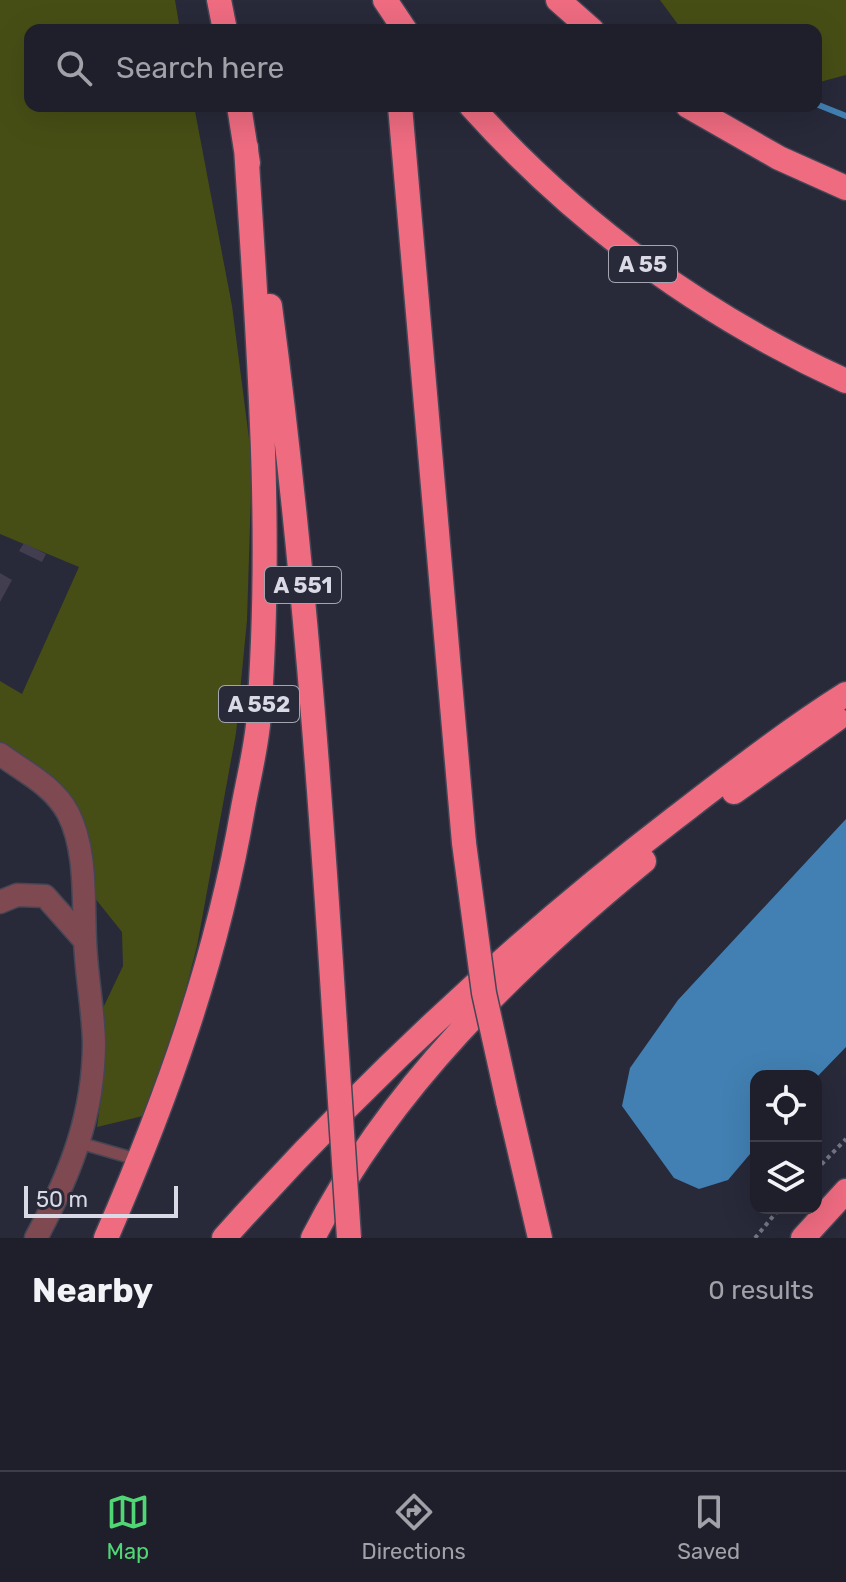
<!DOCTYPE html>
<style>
:root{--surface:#1e1f2b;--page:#262733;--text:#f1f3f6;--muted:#a1a2a9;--line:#3c3d47;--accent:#50d675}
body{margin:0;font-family:Rubik,sans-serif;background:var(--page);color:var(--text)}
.controls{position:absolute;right:24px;bottom:24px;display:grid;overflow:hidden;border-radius:16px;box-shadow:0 8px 32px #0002}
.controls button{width:72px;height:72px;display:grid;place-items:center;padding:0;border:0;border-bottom:2px solid var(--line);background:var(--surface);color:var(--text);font:40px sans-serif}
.scale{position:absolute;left:24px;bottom:20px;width:154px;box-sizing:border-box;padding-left:8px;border:4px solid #d9dae5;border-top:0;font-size:22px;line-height:28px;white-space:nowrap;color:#d9dae5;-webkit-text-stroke:6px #282939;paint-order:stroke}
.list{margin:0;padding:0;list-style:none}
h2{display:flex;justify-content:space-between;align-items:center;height:104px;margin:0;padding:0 32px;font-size:34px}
h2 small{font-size:26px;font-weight:400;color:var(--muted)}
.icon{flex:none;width:44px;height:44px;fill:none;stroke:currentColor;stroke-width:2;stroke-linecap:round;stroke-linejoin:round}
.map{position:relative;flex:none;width:846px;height:1238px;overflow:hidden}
.search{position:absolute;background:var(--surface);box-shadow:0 8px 32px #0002;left:24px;right:24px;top:24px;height:88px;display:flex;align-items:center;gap:20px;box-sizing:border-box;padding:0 28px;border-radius:16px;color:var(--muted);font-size:30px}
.sheet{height:232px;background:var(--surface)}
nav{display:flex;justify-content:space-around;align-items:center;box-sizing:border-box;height:112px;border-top:2px solid var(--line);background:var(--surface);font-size:22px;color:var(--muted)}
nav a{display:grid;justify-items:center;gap:4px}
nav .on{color:var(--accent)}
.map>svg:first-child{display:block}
</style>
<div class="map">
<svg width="846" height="1238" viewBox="0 0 846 1238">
<rect width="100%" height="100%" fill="#282939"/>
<path fill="#474e15" d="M0 0H175L180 30H30V106H194L232 306 252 462 247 620 236 733 197 946 171 1047 147 1115 97 1127 104 1075 103 1008 123 966 122 932 90 892 80 830 0 745V681L22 694 79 567 0 534Z
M660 0H846V75L816 83V30H682Z"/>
<path fill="#4280b3" d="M846 819V1047L816 1078 756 1076V1147L728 1180 699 1189 674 1178 622 1106 630 1068 678 1000Z"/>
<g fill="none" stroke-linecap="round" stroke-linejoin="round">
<path stroke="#4280b3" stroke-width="6" d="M816 104 846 116"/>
</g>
<path fill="#423e4f" d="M24 543 46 554 42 562 19 551Z
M0 573 12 580 0 602Z"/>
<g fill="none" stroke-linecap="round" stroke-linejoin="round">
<g stroke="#444555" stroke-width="14">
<path id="service" d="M80 1143 139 1160"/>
</g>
<g stroke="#444555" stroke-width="25">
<path id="minor" d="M0 754C24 772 53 785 68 813 87 850 83 900 85 939 86 974 93 1007 94 1042 94 1115 70 1175 36 1238
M0 902 17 895 45 896 85 941"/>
</g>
<g stroke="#444555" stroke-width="27">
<path id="motorway" d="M219 0 225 30
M385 0 405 30
M558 0 592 30
M239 106 248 163
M400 106 464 843
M471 106C577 224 702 315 846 381
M688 106 779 158 846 188
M270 306C302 545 320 785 335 1026
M734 792 837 719
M508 1101 540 1238
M106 1238C167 1098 217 959 243 808 248 781 255 753 258 725 274 532 258 340 246 147
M224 1238C361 1085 512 943 675 818 731 775 786 732 846 694
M313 1238C389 1088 515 967 644 861
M803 1238 846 1191"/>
</g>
<path stroke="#757684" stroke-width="4" stroke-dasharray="4 4" stroke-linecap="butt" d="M816 1170 846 1139
M755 1238 780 1208"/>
<use href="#service" stroke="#7e4950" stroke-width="11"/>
<use href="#minor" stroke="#7e4950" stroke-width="22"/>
<use href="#motorway" stroke="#ee6b80" stroke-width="24"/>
<g stroke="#444555" stroke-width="27" stroke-linecap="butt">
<path id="motorway-bridge" d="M464 843 484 993 508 1101
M335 1026 349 1238"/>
</g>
<use href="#motorway-bridge" stroke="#ee6b80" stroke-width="24"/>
</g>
<g text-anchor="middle" stroke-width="6" stroke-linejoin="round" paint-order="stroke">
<g fill="#282939" stroke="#a4a5b1" stroke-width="2">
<rect x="609" y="246" width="68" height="36" rx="6"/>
<rect x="265" y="567" width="76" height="36" rx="6"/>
<rect x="219" y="686" width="80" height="36" rx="6"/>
</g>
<g font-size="22" font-weight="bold" fill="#d9dae5">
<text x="643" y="272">A 55</text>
<text x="303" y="593">A 551</text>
<text x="259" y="712">A 552</text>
</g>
</g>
</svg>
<div class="controls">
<button><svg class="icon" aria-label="locate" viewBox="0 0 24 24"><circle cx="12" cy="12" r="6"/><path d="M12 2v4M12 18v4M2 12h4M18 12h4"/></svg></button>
<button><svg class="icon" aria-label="layers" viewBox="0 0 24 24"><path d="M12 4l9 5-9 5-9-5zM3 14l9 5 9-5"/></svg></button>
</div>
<div class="scale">50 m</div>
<div class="search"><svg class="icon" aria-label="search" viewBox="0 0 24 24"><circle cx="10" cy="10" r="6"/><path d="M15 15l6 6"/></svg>Search here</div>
</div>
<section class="sheet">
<h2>Nearby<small>0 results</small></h2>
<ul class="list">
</ul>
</section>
<nav>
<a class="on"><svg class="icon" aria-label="map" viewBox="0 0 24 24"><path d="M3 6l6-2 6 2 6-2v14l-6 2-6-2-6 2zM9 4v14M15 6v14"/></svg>Map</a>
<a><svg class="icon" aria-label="directions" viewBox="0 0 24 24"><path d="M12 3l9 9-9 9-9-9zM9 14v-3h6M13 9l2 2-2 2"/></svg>Directions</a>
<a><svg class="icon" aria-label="saved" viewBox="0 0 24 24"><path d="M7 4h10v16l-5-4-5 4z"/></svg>Saved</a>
</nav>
